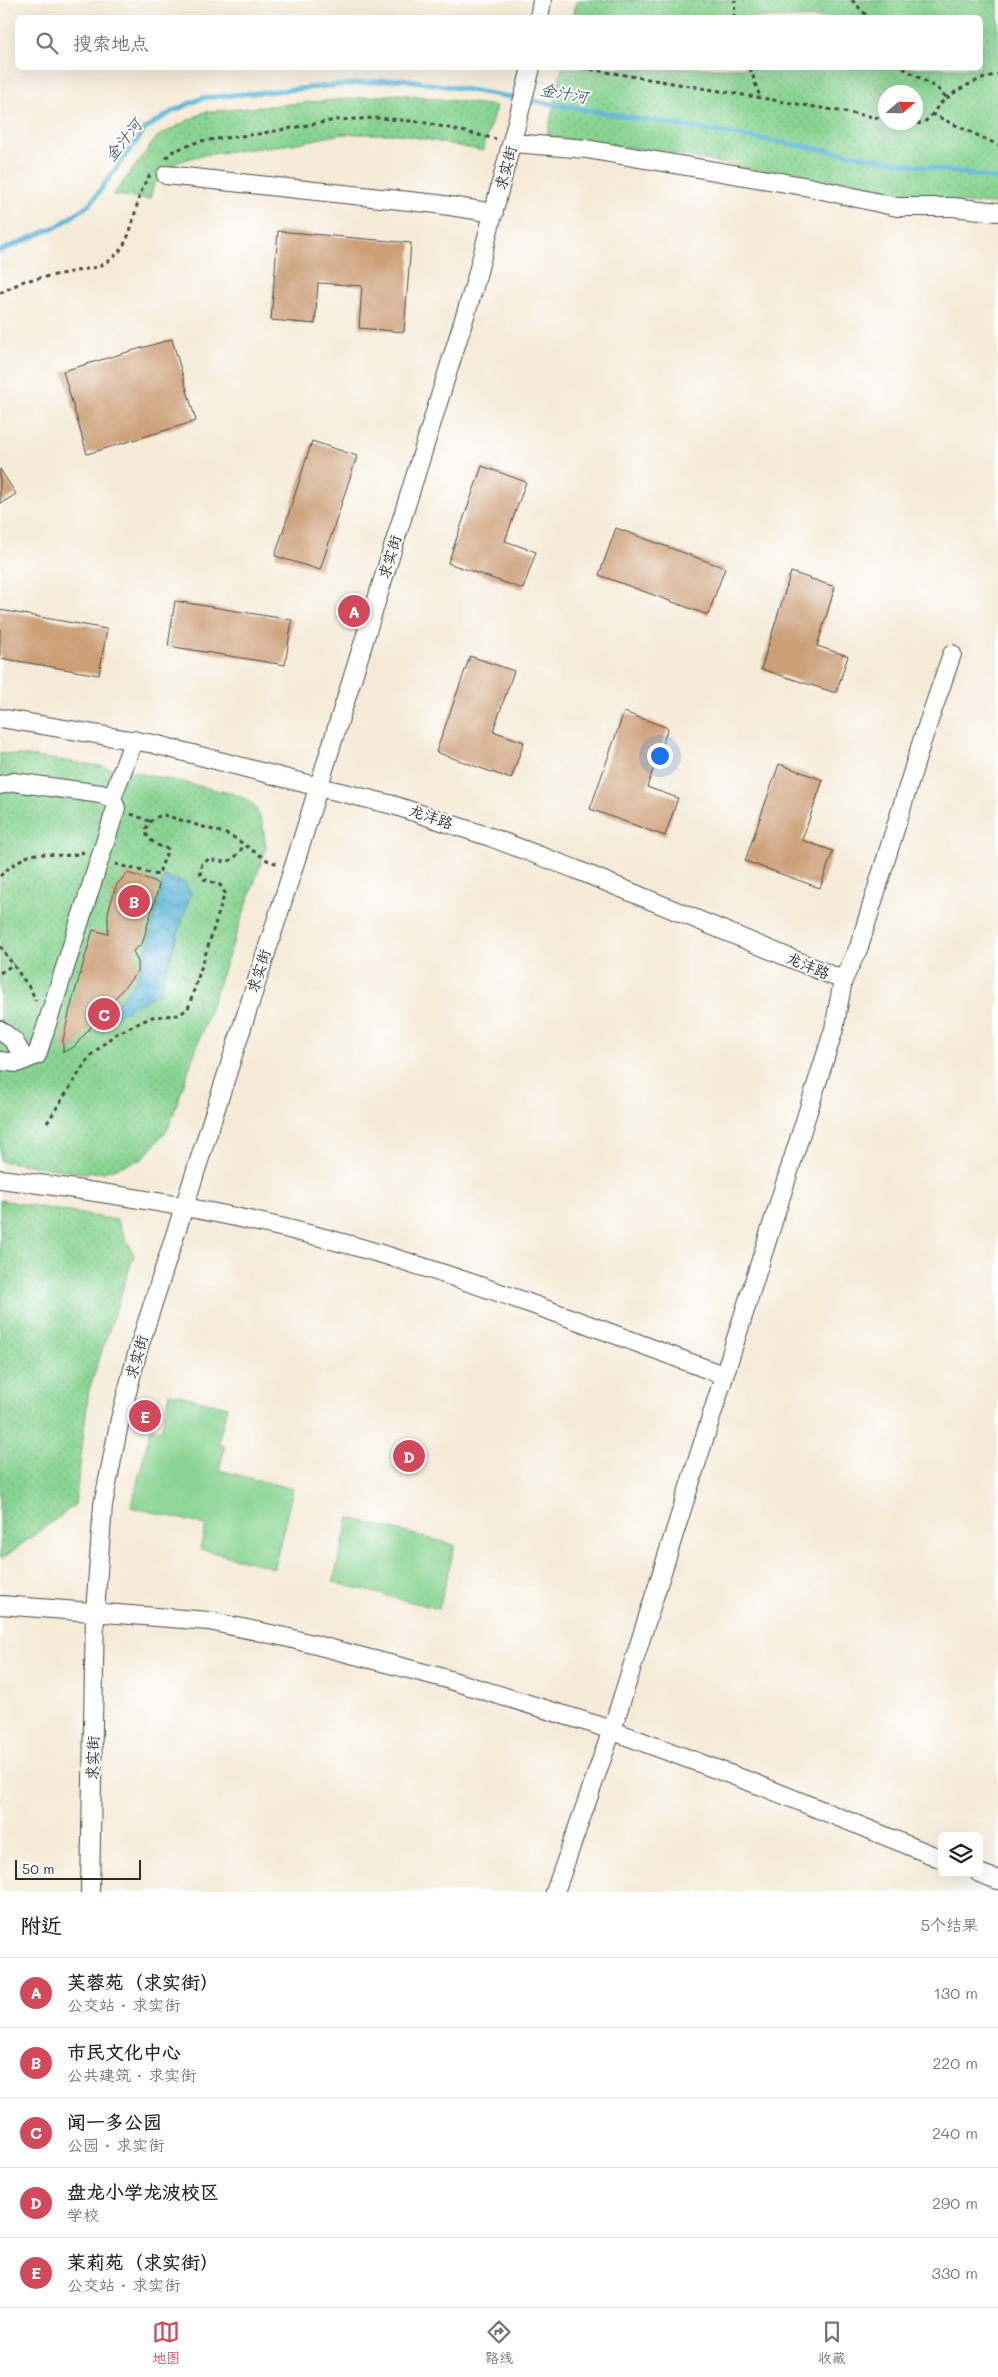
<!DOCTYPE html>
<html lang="zh">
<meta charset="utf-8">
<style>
:root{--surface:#fff;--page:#f2f2f2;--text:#222;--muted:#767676;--line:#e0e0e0;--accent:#d1495b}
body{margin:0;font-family:Mali,"LXGW WenKai TC",sans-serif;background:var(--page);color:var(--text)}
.controls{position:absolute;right:15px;bottom:15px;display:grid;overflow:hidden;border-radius:8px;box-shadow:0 5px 20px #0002}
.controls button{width:45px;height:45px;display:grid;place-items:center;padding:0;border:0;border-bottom:1px solid var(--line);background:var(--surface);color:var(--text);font:25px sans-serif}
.compass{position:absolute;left:878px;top:85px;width:45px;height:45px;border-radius:50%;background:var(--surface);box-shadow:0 5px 20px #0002;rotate:70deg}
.scale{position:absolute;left:15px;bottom:12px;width:126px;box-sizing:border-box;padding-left:5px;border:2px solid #2b2b2b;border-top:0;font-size:14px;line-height:18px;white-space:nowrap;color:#2b2b2b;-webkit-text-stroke:4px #fff;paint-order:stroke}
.you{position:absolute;left:659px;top:755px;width:18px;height:18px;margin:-12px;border:4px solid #fff;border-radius:50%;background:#1a73e8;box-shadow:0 0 0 8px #1a73e833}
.badge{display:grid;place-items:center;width:32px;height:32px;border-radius:50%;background:var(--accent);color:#fff;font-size:16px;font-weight:700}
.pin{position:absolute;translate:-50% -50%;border:2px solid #fff;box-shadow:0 1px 5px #0006}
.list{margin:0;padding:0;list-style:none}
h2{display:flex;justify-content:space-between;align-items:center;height:65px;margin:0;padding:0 20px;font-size:21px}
h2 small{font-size:16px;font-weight:400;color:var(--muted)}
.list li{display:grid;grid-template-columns:32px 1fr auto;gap:15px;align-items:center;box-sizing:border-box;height:70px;padding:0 20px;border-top:1px solid var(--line)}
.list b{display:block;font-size:19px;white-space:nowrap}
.list p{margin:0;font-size:16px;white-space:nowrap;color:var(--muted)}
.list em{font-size:16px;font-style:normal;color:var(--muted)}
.icon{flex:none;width:28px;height:28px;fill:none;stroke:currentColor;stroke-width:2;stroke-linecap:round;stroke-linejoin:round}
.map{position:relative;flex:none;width:998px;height:1892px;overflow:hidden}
.search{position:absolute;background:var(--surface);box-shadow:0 5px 20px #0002;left:15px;right:15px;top:15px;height:55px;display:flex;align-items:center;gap:12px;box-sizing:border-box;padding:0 18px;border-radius:8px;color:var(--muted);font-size:19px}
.sheet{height:415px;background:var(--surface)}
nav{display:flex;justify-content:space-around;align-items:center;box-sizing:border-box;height:70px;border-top:1px solid var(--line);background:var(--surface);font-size:14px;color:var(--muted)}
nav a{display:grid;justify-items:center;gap:2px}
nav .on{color:var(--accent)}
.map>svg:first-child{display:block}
</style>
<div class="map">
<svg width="998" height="1892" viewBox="0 0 998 1892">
<defs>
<pattern id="park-dots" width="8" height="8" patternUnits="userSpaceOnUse" patternTransform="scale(1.25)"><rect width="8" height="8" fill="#88d492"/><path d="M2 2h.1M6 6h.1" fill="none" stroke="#76b67e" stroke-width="1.8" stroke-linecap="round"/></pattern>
<pattern id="water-waves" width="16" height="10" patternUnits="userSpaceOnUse" patternTransform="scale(1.25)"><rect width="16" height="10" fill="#58b6d7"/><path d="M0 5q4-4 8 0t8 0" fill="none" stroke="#4994af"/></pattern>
</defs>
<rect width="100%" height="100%" fill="#fff"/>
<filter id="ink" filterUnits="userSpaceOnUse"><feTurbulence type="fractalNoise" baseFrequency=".02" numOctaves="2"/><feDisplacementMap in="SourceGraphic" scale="10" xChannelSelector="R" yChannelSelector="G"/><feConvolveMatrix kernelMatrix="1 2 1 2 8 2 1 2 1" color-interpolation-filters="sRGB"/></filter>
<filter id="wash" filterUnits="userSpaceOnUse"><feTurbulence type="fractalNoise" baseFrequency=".0096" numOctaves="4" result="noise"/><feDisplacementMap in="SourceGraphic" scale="20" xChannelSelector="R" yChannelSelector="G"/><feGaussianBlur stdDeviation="1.12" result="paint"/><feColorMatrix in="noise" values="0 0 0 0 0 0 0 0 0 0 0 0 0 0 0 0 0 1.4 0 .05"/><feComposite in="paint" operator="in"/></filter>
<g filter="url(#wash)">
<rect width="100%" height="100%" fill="#f5ebd7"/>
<path fill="url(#park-dots)" stroke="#5a805e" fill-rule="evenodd" d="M577 0H998V204L906 201 681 155 547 136 562 68H980V18L573 17ZM886 92H916V122H886Z
M399 94 496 106 483 151 400 134H341L293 144 201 155 178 162 154 184 150 199 113 195 158 136 204 112Z
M0 753C69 760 136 771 203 787 218 791 243 793 253 805 263 817 264 834 266 849L168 1129 142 1159 104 1172 84 1173 0 1161Z
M0 1200 117 1220 134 1255 89 1390 75 1505 3 1558H0Z"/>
<path fill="#88d492" stroke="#5a805e" d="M170 1393 227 1407 218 1444 225 1446 219 1470 293 1489 274 1568 200 1549 206 1525 131 1507 151 1428 161 1430Z
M349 1518 455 1545 439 1609 333 1582Z"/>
<path fill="url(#water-waves)" stroke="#427081" d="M164 876 186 883 191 893 159 993 112 1018 108 1015 136 980 145 956Z"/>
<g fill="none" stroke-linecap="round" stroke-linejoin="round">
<path stroke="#58b6d7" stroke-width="5" d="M0 251 58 226 90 204 145 129 173 111 202 98 403 79 998 179"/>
</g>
<g id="blocks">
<path fill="#cc9f77" d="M278 231 411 243 404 332 359 328 362 286 318 283 315 324 271 320Z
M172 339 196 421 87 454 63 371Z
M312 441 357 456 320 570 275 556Z
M482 466 526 482 505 541 536 552 523 589 448 563Z
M0 469 16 494 0 504Z
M616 528 725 568 708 615 599 575Z
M791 572 835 587 817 646 848 656 836 693 761 669Z
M175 601 292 620 285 665 168 646Z
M0 610 107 629 99 675 0 658Z
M470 656 514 671 493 731 524 742 511 779 436 752Z
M624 712 668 728 647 787 678 798 665 836 590 809Z
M779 764 823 780 802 840 833 851 820 888 745 861Z
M127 873 152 880 159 885 142 944 133 951 138 962V971L74 1047 63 1052V1040L70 1009 93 930 108 934V912L116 886Z"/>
</g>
</g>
<g filter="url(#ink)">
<use href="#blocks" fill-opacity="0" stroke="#494845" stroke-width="1"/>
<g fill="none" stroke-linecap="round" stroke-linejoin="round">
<g stroke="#494845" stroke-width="20">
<path id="minor" d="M539 18 542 0
M513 143 586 149 809 187 897 207H953L998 212
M166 175 437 204 494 213
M0 718 154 744 319 787 393 805 490 837 575 869 843 980
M0 785 14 782 101 794 112 798 116 808 37 1055 17 1063 0 1061
M112 798 134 740
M0 1030 14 1041 25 1060
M0 1179C130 1195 259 1217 385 1255 499 1290 611 1333 723 1375
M0 1605 209 1621 285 1637 440 1677 597 1725 759 1785 942 1859
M979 1873 998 1880
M90 1892 95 1612 103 1505 120 1419 138 1350 293 869 474 287 531 68
M555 1892 612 1730 834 1029 843 980 859 947 922 741 952 654"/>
</g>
<path stroke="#494845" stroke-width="3" stroke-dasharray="4 4" stroke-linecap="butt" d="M852 0 869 18
M734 18 735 0
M583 68 886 119
M750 68 760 97
M903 68 938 89 947 98
M932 114 998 145
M909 122C914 123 919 125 924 122 932 117 936 107 942 102 958 88 978 79 998 74
M166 158 171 152 200 141 258 134 336 120 378 118 422 122 496 139
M0 293 24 281 97 267C141 249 128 205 150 175
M131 814 149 821
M115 864 158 875 168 849C163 847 157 846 153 842 138 831 150 817 164 815L230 835 267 860 278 864
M0 876C10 867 23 855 37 854 56 853 64 859 84 852
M0 946 31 990 36 1001
M0 973 14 964
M47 1123 90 1056 114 1035 152 1017 178 1015 188 1009 225 893 220 885 204 879 200 872 202 864 209 859C230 864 232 863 244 845"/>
<use href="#minor" stroke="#fff" stroke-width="18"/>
</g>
</g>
<g text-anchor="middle" stroke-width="4" stroke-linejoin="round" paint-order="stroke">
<g font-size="15" fill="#2b2b2b" stroke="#fff">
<text transform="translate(506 168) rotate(-75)" y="5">求实街</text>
<text transform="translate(390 557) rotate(-73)" y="5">求实街</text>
<text transform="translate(431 817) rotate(19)" y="5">龙沣路</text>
<text transform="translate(808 966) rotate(23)" y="5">龙沣路</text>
<text transform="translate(259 971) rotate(-72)" y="5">求实街</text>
<text transform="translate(137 1357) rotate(-74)" y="5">求实街</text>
<text transform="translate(93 1758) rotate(-89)" y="5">求实街</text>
</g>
<g font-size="16" font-style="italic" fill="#3d6370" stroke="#fff">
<text transform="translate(564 93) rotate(10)" y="6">金汁河</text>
<text transform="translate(123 140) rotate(-51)" y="6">金汁河</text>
</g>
</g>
</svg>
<div class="controls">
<button><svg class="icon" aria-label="layers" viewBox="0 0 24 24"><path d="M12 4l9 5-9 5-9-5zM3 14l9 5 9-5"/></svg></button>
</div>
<svg class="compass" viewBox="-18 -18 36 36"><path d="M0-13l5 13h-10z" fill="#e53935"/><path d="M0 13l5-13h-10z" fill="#767676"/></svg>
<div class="scale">50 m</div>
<div class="you"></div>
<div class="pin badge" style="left:354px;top:611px">A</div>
<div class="pin badge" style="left:134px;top:901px">B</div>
<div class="pin badge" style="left:104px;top:1014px">C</div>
<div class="pin badge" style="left:409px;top:1456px">D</div>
<div class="pin badge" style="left:145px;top:1416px">E</div>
<div class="search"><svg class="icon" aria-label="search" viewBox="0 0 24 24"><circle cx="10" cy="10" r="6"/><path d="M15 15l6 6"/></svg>搜索地点</div>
</div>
<section class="sheet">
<h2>附近<small>5个结果</small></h2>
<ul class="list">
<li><span class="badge">A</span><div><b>芙蓉苑（求实街）</b><p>公交站 · 求实街</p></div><em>130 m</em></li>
<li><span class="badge">B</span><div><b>市民文化中心</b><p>公共建筑 · 求实街</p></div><em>220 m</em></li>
<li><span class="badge">C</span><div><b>闻一多公园</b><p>公园 · 求实街</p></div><em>240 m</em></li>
<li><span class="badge">D</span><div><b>盘龙小学龙波校区</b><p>学校</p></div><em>290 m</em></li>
<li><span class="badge">E</span><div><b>茉莉苑（求实街）</b><p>公交站 · 求实街</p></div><em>330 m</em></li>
</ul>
</section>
<nav>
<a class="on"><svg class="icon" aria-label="map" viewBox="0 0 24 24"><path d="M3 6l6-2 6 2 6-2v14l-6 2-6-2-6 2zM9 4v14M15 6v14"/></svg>地图</a>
<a><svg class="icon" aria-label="directions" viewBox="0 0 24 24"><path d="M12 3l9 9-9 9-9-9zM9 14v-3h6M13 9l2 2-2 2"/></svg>路线</a>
<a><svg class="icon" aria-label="saved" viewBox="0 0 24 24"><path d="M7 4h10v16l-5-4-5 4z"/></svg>收藏</a>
</nav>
